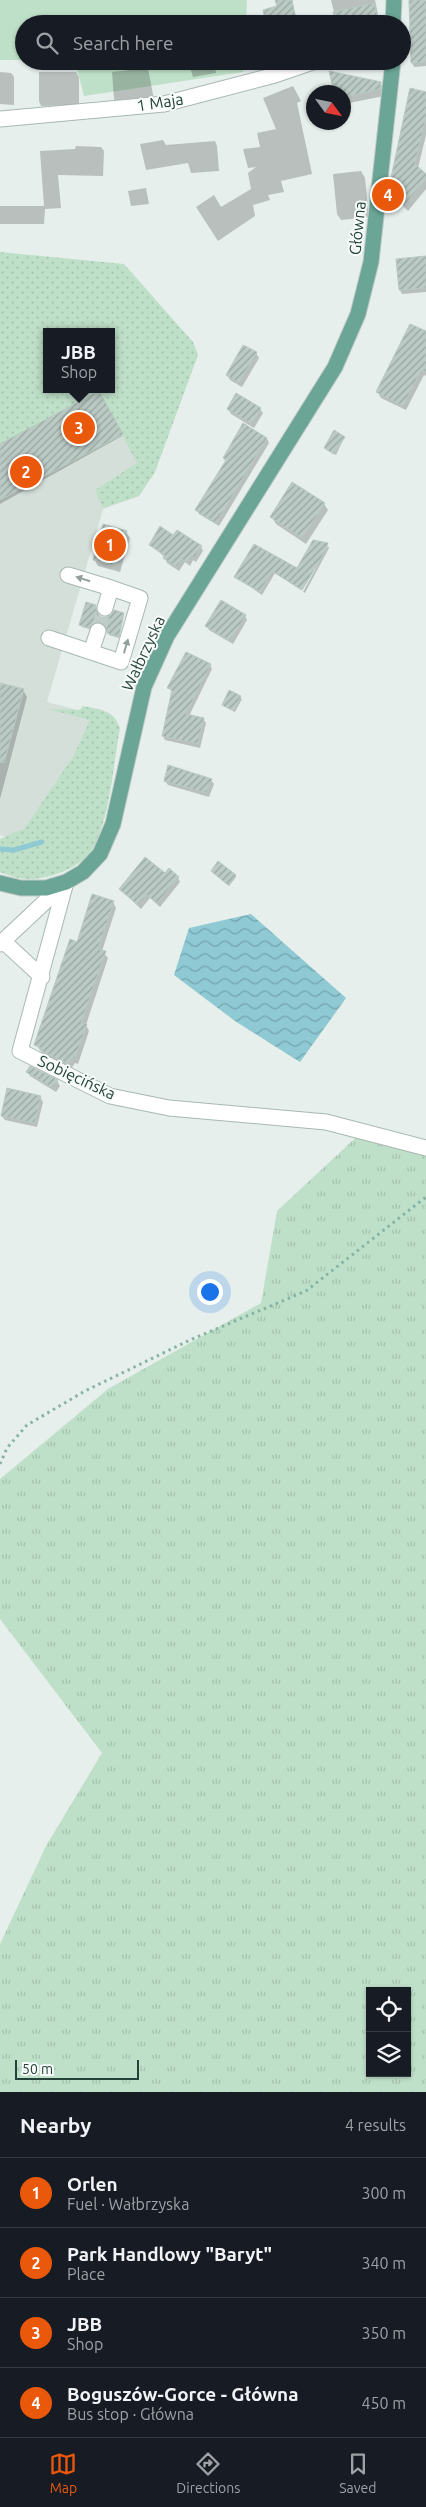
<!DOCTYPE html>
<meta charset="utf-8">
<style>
:root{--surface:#171b24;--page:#20242c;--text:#f1f3f6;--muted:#9ea1a6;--line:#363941;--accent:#ea580c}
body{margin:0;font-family:Ubuntu,sans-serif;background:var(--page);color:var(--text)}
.controls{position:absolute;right:15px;bottom:15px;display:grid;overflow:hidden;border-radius:0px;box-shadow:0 1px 4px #0004}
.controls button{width:45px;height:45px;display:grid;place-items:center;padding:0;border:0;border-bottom:1px solid var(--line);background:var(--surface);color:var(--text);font:25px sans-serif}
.compass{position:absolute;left:306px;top:85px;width:45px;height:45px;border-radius:50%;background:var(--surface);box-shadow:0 1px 4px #0004;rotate:123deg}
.scale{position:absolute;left:15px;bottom:12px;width:124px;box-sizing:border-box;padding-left:5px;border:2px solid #24423a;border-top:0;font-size:14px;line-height:18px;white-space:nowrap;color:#24423a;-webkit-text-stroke:4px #f7fbf9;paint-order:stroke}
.you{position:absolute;left:209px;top:1291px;width:18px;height:18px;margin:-12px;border:4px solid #fff;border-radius:50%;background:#1a73e8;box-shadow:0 0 0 8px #1a73e833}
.badge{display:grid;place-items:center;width:32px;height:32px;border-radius:50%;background:var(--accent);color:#fff;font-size:16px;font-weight:700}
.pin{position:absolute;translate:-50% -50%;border:2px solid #fff;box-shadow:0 1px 5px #0006}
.popup{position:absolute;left:43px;top:328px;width:72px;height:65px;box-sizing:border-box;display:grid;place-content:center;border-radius:0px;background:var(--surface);filter:drop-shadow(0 1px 4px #0005);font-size:16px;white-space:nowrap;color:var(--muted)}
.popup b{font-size:19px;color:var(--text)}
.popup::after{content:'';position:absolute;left:50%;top:100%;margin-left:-10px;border:10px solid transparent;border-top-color:var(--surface)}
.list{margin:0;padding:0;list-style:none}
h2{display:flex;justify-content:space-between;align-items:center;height:65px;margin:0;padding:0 20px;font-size:21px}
h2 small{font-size:16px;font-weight:400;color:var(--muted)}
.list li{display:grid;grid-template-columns:32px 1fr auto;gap:15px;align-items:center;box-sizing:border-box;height:70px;padding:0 20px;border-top:1px solid var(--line)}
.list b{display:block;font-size:19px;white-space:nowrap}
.list p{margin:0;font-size:16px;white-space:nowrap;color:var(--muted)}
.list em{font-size:16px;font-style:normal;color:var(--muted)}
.icon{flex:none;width:28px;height:28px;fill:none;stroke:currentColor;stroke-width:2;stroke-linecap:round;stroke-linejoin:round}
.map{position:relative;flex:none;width:426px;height:2092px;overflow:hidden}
.search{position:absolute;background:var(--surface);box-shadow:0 1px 4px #0004;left:15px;right:15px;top:15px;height:55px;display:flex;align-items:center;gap:12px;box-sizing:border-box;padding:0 18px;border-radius:28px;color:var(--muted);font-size:19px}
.sheet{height:345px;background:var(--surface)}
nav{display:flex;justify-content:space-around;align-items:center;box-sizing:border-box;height:70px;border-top:1px solid var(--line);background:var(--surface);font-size:14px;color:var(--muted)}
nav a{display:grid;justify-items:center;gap:2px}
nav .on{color:var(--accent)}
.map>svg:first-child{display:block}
</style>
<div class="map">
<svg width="426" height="2092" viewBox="0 0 426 2092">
<defs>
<pattern id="grass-dots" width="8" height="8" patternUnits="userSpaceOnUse" patternTransform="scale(1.25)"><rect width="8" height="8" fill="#bfe0c8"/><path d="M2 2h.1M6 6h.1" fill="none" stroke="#a4c1ad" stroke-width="1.8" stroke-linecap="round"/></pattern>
<pattern id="park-tufts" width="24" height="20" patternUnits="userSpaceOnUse" patternTransform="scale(1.25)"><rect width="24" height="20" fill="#bfe0c8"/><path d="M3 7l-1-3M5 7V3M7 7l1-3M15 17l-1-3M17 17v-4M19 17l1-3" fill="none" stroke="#a4c1ad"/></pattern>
<pattern id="water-waves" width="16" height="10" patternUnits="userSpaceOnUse" patternTransform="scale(1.25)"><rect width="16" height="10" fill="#8ec9d4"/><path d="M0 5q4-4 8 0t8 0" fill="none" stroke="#74a5ad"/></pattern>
<pattern id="building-hatch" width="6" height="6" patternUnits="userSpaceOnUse" patternTransform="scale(1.25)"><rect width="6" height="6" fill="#bbcac4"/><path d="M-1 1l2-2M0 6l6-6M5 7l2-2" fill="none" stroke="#98a6a0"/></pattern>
</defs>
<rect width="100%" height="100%" fill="#e6efeb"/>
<path fill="#d4dfda" d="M111 389 155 472 139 496 103 509 47 702 93 714 66 778 20 841 0 835V434Z"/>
<path fill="url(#grass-dots)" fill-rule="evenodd" d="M0 252 124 264 193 342 198 355 155 472 139 496 103 508 95 490 137 463 99 391 0 444ZM46 332H112V389H46Z
M83 706C101 710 113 709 120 728 113 766 111 809 95 845 85 867 49 880 26 879 17 879 8 875 0 872V839L25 828 74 755 90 720 48 709 80 710Z"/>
<path fill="url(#park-tufts)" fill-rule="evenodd" d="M365 1129 426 1147V2092H0V1944L46 1846 102 1753 0 1619V1479L108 1389 261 1303 277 1211ZM370 1991H407V2073H370Z"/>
<path fill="#bfe0c8" d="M0 0H247L246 24H24V60H0Z
M75 61H243V72L84 96Z"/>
<path fill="url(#water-waves)" d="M251 914 346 998 300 1062 235 1021 174 975 189 928Z"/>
<path fill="#0003" d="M276 0H292L298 24H268L264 11 278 7Z
M331 0H375L380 24H337Z
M410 0H426V66L414 67 412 62Z
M188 61H214L216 73 193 77Z
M270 61H291L273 67Z
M345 61H376L378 69 349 70Z
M148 68 154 100 117 103 114 99 112 72Z
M0 72 11 73 14 77V105L0 104Z
M39 72H76L79 77V105L41 106 39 101Z
M331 73 380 83 384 90V96L344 104V92H335Z
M293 86 301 101 297 103 312 174 281 181 284 192 268 195 270 200 253 205 255 216 218 241 196 207 214 195 221 207 251 189 248 173 256 167 248 168 243 149 260 147 257 133 276 129 263 98Z
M426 93V135L418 168 426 175V189L408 211 389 192Z
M163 140 166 145 215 141 217 146 219 171 191 173 188 163 146 170 140 144Z
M76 146 101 147 104 151 103 176 58 175 61 208 45 209 44 224H0V206H44L40 151 75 149Z
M361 171 365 178 369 217 341 220 337 214 333 174Z
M146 188 149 204 131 206 128 191Z
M426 257V292L402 294 400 290 397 260Z
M426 332V376L424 375 406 410 381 398 378 392Z
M244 346 256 353 259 358 242 387 230 380 227 375Z
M99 393 122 436 0 504V445Z
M228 409H260L263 413 254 428 231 414Z
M344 438 336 455 326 449 325 448Z
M267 439 269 443 219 526 199 514 197 510 226 462 224 458Z
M324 504 328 510 306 544 276 524 272 517Z
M126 532 130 538 120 572 98 566 94 559Z
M174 536 201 547 203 551 196 562 193 560 190 566 185 562 179 571 167 563 165 557 150 545Z
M314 541 328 545H326L301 590 275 573 262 595 236 577 255 545 297 570Z
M328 546 329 548 305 593 303 592Z
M95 606 101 620 123 614 119 638 109 635 107 626 102 623 93 625 90 629 82 627 81 625Z
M245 616 247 620 233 644 209 630 207 626Z
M210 665 212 669 189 716 203 719 206 723 200 748 165 740 163 736 173 693 169 688Z
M0 684 23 690 27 697 0 799Z
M230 692 242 699 235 712 223 705Z
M211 780 214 784 209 797 168 785 165 781Z
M213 872 235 875 236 877 229 886Z
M165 875 178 878 180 882 160 907 150 898 141 909 120 889Z
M113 902 116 908 102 951 108 958 86 1025 89 1031 78 1064 75 1063 71 1069 45 1056 36 1045 78 943Z
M28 1072 57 1081 60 1086 56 1092 30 1076Z
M40 1097 43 1102 37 1127 5 1120 2 1116Z"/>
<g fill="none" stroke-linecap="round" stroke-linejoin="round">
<path stroke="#8ec9d4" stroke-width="5" d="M0 849 14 850 42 842"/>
</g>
<path fill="url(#building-hatch)" stroke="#b8c9c2" d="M275 0H292L295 17 266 24 263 10 277 6Z
M409 0H426V62L411 63Z
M374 3 379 24H335L333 12Z
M329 71 381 82 380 89 344 97V92H334Z
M410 88 426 92V117L415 164 426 174V179L404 206 388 192Z
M426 256V288L399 290 396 259Z
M410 324 426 331V373L421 370 403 406 376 392Z
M243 345 257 352 239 383 226 375Z
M99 391 123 434 0 500V444Z
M236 393 261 408 252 424 227 409Z
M243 423 267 438 216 523 195 510 226 460 223 458Z
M334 430 345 437 334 454 324 448Z
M292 482 325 503 302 538 270 517Z
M103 524 127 531 116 566 93 560Z
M160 526 173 535 177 530 202 546 194 558 191 556 187 563 182 559 177 567 163 558 165 555 149 545Z
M313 540 328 543 325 552 302 590 272 571 260 592 234 577 254 544 297 568Z
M221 600 246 615 230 641 205 626Z
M86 602 96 605V611L102 619 111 615 114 610 124 613 119 637 107 633 105 625 100 622 92 624 89 628 79 625Z
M186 652 211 664 186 714 204 718 198 744 162 736 172 690 167 688Z
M0 683 24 689 4 763 0 762Z
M229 690 241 696 234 711 222 705Z
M168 765 212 779 206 793 164 781Z
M145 857 165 873 169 868 179 877 157 903 147 895 138 905 119 889Z
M218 861 236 875 228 885 211 871Z
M92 894 114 901 98 949 106 951 81 1023 87 1024 75 1059 71 1058 68 1064 40 1050 41 1048 34 1045 70 939 77 942Z
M30 1066 58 1080 53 1088 26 1072Z
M7 1088 41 1096 35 1123 1 1116Z"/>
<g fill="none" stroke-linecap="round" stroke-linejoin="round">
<path stroke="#bfccc8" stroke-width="15" stroke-dasharray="15 8" stroke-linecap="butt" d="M98 631 105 608"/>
<g stroke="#a8b8b2" stroke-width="17">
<path id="minor" d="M0 119 164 104 275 75 316 61
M68 575 111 588 105 608
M49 638 91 652 98 631
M91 652 121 662 140 598 111 588
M66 882 20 1051 110 1096 169 1108 326 1122 426 1148
M3 941 42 977
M0 944 65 883"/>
</g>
<g stroke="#c2cac8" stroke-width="17">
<path id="major" d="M393 24 394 0
M0 883 21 888H46L66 882 83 872 100 854 113 824 144 687 167 636 335 367 358 314 371 262 393 61"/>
</g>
<path stroke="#86b3a5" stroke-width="3" stroke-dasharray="2.5 4" stroke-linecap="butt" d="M0 1464 7 1448 27 1425 85 1391 190 1340 306 1291 426 1197"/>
<use href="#minor" stroke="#fff" stroke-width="15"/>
<use href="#major" stroke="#6aa596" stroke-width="15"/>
</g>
<defs><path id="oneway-solid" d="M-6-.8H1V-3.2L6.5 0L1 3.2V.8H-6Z" transform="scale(1.25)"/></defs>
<g fill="#92a09c">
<use href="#oneway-solid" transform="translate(83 579) rotate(-163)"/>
<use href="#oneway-solid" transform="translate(126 646) rotate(-74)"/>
</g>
<g text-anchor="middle" stroke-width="4" stroke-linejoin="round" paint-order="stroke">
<g font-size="16" fill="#24423a" stroke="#f7fbf9">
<text transform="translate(160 102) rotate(-9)" y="6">1 Maja</text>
<text transform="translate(357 228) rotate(-84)" y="6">Główna</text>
<text transform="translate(143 653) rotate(-65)" y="6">Wałbrzyska</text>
<text transform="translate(77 1077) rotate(25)" y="6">Sobięcińska</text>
</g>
</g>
</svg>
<div class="controls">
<button><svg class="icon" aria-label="locate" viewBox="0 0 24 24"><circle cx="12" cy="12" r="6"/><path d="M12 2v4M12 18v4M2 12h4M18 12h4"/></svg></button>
<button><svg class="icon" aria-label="layers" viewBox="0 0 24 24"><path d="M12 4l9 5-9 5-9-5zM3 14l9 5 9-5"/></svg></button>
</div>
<svg class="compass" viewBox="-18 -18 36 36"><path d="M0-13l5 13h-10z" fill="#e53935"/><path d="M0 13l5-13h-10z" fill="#9ea1a6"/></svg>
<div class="scale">50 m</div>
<div class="you"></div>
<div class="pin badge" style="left:110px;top:545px">1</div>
<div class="pin badge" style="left:26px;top:472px">2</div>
<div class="pin badge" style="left:79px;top:428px">3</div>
<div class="popup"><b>JBB</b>Shop</div>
<div class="pin badge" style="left:388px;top:195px">4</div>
<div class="search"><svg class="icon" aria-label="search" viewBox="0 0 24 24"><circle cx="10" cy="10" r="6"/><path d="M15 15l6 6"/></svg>Search here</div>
</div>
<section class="sheet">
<h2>Nearby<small>4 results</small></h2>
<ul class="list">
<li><span class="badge">1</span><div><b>Orlen</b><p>Fuel · Wałbrzyska</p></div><em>300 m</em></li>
<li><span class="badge">2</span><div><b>Park Handlowy &quot;Baryt&quot;</b><p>Place</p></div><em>340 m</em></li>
<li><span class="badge">3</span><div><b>JBB</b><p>Shop</p></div><em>350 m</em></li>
<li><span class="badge">4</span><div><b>Boguszów-Gorce - Główna</b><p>Bus stop · Główna</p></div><em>450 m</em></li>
</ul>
</section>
<nav>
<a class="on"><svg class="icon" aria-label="map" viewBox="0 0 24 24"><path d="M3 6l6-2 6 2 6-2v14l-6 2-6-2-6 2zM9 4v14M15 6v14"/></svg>Map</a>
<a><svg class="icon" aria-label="directions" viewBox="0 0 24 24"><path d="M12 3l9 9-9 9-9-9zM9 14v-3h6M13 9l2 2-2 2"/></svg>Directions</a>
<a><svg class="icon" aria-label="saved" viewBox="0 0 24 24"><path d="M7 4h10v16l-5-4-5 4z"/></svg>Saved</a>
</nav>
